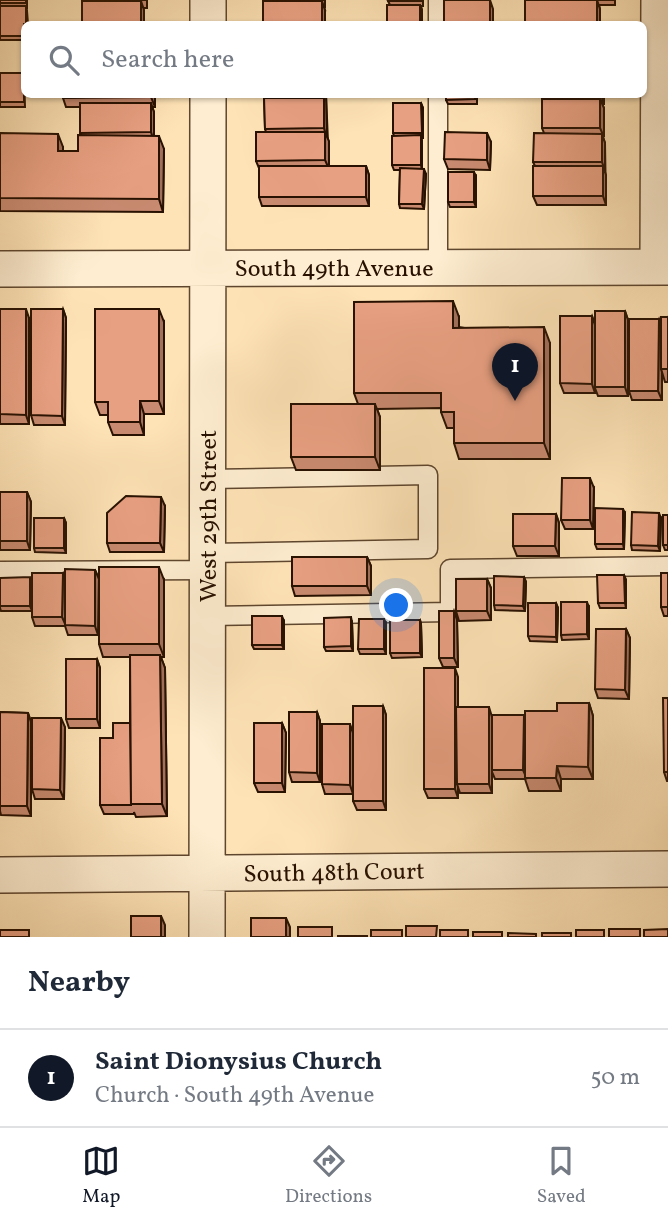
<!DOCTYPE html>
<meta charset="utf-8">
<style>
:root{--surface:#fff;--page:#f2f2f3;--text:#1f2937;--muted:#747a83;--line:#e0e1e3;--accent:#111827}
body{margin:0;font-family:Vollkorn,serif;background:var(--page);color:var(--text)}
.you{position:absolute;left:397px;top:606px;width:24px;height:24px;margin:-18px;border:5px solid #fff;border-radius:50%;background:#1a73e8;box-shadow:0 0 0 10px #1a73e833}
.badge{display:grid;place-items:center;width:46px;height:46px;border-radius:50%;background:var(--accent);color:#fff;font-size:23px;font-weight:700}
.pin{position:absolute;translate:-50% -58px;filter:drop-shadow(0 2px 4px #0008)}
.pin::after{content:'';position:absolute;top:37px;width:24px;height:21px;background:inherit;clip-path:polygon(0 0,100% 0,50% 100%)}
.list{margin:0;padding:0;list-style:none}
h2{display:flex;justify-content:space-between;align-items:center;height:91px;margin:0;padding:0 28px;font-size:30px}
h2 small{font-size:23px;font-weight:400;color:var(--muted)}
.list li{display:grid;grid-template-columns:46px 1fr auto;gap:21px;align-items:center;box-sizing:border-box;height:98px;padding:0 28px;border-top:2px solid var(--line)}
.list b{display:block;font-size:26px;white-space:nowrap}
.list p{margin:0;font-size:23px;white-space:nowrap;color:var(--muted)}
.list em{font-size:23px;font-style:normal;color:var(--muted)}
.icon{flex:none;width:38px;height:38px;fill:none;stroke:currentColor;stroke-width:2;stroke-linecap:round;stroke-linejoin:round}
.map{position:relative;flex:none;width:668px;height:937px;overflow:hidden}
.search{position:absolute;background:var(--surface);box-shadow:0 2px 5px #0004;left:21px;right:21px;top:21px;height:77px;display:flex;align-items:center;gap:18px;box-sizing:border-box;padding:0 24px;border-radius:10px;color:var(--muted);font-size:26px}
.sheet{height:189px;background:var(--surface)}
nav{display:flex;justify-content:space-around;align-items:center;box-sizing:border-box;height:98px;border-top:2px solid var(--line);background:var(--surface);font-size:19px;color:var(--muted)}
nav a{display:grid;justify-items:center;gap:4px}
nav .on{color:var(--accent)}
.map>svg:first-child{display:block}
</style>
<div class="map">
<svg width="668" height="937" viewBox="0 0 668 937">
<rect width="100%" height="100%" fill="#fee3b6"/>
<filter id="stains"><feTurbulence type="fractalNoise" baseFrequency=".00286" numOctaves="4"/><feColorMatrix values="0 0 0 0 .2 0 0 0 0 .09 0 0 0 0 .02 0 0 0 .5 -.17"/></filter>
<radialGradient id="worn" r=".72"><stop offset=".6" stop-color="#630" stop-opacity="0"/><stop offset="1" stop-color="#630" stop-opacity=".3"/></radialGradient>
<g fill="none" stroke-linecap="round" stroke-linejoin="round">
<g stroke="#5e462e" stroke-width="21">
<path id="service" d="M438 0V24
M438 94V267
M208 479 428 475V549L208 553
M0 571 207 570
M208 616 450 612V569L668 566"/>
</g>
<g stroke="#5e462e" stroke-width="38">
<path id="minor" d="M208 0V24
M658 267 659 0
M0 269 668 267
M0 875 668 869
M207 937 208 94"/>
</g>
<use href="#service" stroke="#feedd0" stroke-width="18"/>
<use href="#minor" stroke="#feedd0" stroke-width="35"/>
</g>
<path fill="#c88a70" stroke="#281101" stroke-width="2" d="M0 0H27V8H26L27 11 24 24V40H0Z
M85 0H147V8H143L144 24H82Z
M264 0H325V7H324L325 10 264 1Z
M423 0V6H421L422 10V24H387L390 5 388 1Z
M525 0H615V5H599L600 9V24Z
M0 73H24L25 107H0Z
M155 94V107H152L154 112V136L164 149 163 212 0 211V133L63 147V151H78L81 135 80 107H66L63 98Z
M264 94H326L329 166H366L369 175V206H262L259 197V168L256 161 266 132 265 129Z
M446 94H477V104H448L446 100Z
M604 94V104H602L604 108 603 137 605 143 606 205H537L533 196 535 166 533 162 544 133 542 128 544 99 543 95Z
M421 103 423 108V138H421L422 169 426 174 424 209 400 208 399 204 400 170H394L392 165 394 136 393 133Z
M491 142 490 170 448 169 444 159Z
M476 176V207H450L448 202Z
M0 309 29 318V424H0Z
M63 309 66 318 65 425H34L31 415Z
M625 311 628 320V396H598L595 388V393H564L560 383 592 316 595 325Z
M459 317V327L550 343V459H459L454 443V428H447L441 412V408L377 409 380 417V470H296L291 457 358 404 354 393Z
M668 317V382H665L662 372V400H632L629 391 659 319 661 325Z
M164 322V414H144V435H113L108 422V415H100L95 402Z
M594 488 593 529H565L561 520Z
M0 492H27L31 502 30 550H0Z
M165 506 164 552H110L107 543Z
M625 513 624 549H597L595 544Z
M556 514 559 523V556H517L513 546Z
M668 515V550H665L663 545Z
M64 518 66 523V553L35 552 34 548Z
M661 518 660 551 632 550 631 545Z
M367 557 371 566V595L295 596 292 586Z
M95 570 99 579 98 635H68L65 626H35L32 617V611H1L0 608V578L31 582 32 607 63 573 65 580Z
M668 573V616H664L661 607Z
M624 575 626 580V608H600L598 603Z
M524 577 526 582 525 611 495 610 494 605Z
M487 579 491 588V620L459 621 456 611Z
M164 580V657H161L165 668 167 816 136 817 134 812V814H104L100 805 113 738 130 723V657H103L99 644Z
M556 603 558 608 557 642 530 641 528 636Z
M589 607V639L562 640 561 635Z
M454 611 457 620 458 667H443L439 658Z
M420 620 421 624 422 657 392 658 390 653Z
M284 621V649H254L252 645Z
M352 622 353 651H326L324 647Z
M386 623V654H360L358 649Z
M626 629 630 638 629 699 598 698 595 689Z
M97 659 100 668V728H69L66 719Z
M458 677V707L492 716 525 719 589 703 593 716V779H561V791H529L525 779H495L492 772V793H460L458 787V798H428L424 789Z
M668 698V781H667L664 772Z
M383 706 386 715V810H357L353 801Z
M0 712 28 713 31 722V816L1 815 0 811Z
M317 712 320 721V782H292L289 772Z
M282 723 286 733 285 792H258L254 783Z
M350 724 353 794H325L322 784Z
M65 727 64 799H35L32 789Z"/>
<path fill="#a2705b" stroke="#281101" stroke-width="2" d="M490 0 493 9V24H490Z
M597 0 600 9V24H597Z
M141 1 144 10V24H141Z
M322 1 325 10V24H322Z
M420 5 422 10V24H420Z
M26 6 27 11 28 24H26Z
M151 94H155V107L151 97Z
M323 94H326L327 137 329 141V169L325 160V132L324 128Z
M604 94V104L601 95Z
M600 99 604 108V137L600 128Z
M151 103 154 112V142L151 132Z
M421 103 423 108V138L422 133Z
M487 133 491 142 490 170 487 160Z
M58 134 63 147V164L58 151Z
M602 134 605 143V171L602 162Z
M421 135 422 140V170L421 165Z
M159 136 164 149 163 212 159 199Z
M366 166 369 175V206L366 197Z
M603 166 606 175V205L603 196Z
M424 169 426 174 424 209 422 204Z
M474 172 476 176V207L474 202Z
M453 301 459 317V343L453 328Z
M26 309 29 318V424L26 415Z
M63 309 66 318 65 425 62 416Z
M159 309 164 322V414L159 401Z
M625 311 628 320V396L625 387Z
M592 316 595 325V393L592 384Z
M659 319 662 328 661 369 662 372V400L658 391Z
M544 327 550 343V459L544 443Z
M140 401 144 414V435L140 422Z
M375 404 380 417V470L375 457Z
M590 478 594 488 593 529 590 520Z
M27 492 31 502 30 550 27 541Z
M161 497 165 506 164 552 160 543Z
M623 509 625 513 624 549 623 544Z
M659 513 661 518 660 551 658 546Z
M556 514 559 523V556L555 546Z
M64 518 66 523V553L64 548Z
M367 557 371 566V595L367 586Z
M159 567 164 580V657L159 644Z
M95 570 99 579 98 635 95 626Z
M63 573 66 582V626L62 617Z
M624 575 626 580V608L625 603Z
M30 577 31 582 32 611 30 606Z
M524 577 526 582 525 611 523 606Z
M487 579 491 588V620L487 611Z
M587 602 589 607V639L587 634Z
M556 603 558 608 557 642 556 637Z
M454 611 457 620 458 667 454 658Z
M282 616 284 621V649L282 645Z
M351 617 352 622 353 651 351 646Z
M384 619 386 623V654L384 649Z
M420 620 421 624 422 657 420 653Z
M626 629 630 638 629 699 625 690Z
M160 655 165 668 167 816 162 804Z
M97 659 100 668V728L97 719Z
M455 668 458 677V784H457L458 787V798L455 789Z
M589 703 593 716V779L588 767Z
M383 706 386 715V810L383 801Z
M489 707 492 717V793L489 784Z
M317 712 320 721V782L317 773Z
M28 713 31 722V816L27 806Z
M524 715 527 724V779L523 770Z
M61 718 65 727 64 799 60 790Z
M282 723 286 733 285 792 282 783Z
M350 724 353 733V794L350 785Z
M557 766 561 779V791L556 778Z
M161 916 165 925V937H161Z
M286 918 290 927V937H286Z"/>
<path fill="#e8a082" stroke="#281101" stroke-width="2" d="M0 0H26V3H0Z
M388 0H421V1H388Z
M444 0H490V24H444Z
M525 0H597V24H525Z
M82 1H141V24H82Z
M263 1H322V24H263Z
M387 5H420V24H387Z
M0 6H26V24H24V36H0Z
M0 73H24V102H0Z
M63 94H151V97L63 98Z
M264 94H323V97H264Z
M446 94H475V99L446 100Z
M264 98H324V128L265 129Z
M542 99H600V128H542Z
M80 103H151V132L80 133Z
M393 103H421L422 133H393Z
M256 132H325V160L256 161Z
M445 132 487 133V160L444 159Z
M0 133 58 134V151H78V135L159 136V199L0 198Z
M534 133 602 134V162H533Z
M421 135V165H392V136Z
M259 166H366V197H259Z
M533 166H603V196H533Z
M400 168 424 169 422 204H399Z
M448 172H474V202H448Z
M453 301V328L544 327V443H454V412H441V393H354V302Z
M0 309H26V415L0 414Z
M31 309H63L62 416 31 415Z
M95 309H159V401H140V422H108V402H95Z
M595 311H625V387H595Z
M560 316H592V384L560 383Z
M661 317H668V369H661Z
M629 319H659L658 391H629Z
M291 404H375V457H291Z
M562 478H590V520H561Z
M0 492H27V541H0Z
M126 496 161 497 160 543H107V513Z
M595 508 623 509V544H595Z
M632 512 659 513 658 546 631 545Z
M513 514H556L555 546H513Z
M663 515H668V545H663Z
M34 518H64V548H34Z
M292 557H367V586H292Z
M99 567H159V644H99Z
M65 569 95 570V626L65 625Z
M32 573H63L62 617H32Z
M661 573H668V607H661Z
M597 575H624L625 603H598Z
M494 576 524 577 523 606 494 605Z
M30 577V606H0V578Z
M456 579H487V611H456Z
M561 602H587V634L561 635Z
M528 603H556V637L528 636Z
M439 611H454V658H439Z
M252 616H282V645H252Z
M351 617V646L324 647V618Z
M359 619H384V649H358Z
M390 620H420V653H390Z
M596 629H626L625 690 595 689Z
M130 655H160L162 804H131Z
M66 659H97V719H66Z
M424 668H455V789H424Z
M663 698H668V772H664Z
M557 703H589L588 767 557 766 556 778H525V711H557Z
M353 706H383V801H353Z
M456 707H489V784H457Z
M0 712 28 713 27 806H0Z
M289 712H317V773L289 772Z
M492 715H524L523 770H492Z
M32 718H61L60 790 32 789Z
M113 723H130L131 805H100V738H113Z
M254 723H282V783H254Z
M322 724H350V785L322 784Z
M131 916H161V937H131Z
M251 918H286V937H251Z
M406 926H437L436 937H406Z
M298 927H332V937H298Z
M609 929H640V937H609Z
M668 929V937H644V930Z
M0 930H29V937H0Z
M371 930H402V937H371Z
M440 930H468V937H440Z
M576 930H604V937H576Z
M473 932H502V937H473Z
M508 933 536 934V937H508Z
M542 933H571V937H542Z
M338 936H367V937H338Z"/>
<g text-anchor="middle" stroke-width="7" stroke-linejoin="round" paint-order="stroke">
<g font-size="24" fill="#281101" stroke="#feedd0">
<text x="334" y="276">South 49th Avenue</text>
<text transform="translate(208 516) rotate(-90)" y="8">West 29th Street</text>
<text transform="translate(334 872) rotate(-1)" y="8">South 48th Court</text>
</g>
</g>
<rect width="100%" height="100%" filter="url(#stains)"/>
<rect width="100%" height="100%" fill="url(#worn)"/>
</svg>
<div class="you"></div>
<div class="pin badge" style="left:515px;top:401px">1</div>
<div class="search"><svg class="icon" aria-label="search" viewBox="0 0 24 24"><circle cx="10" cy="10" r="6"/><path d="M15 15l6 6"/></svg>Search here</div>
</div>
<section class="sheet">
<h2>Nearby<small></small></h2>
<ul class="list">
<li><span class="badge">1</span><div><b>Saint Dionysius Church</b><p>Church · South 49th Avenue</p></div><em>50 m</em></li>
</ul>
</section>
<nav>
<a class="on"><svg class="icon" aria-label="map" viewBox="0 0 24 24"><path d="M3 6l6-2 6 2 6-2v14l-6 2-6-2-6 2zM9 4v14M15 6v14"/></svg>Map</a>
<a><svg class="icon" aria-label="directions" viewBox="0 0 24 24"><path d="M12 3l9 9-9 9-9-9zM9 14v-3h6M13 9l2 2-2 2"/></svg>Directions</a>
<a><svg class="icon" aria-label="saved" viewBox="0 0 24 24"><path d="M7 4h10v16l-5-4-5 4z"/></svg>Saved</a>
</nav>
